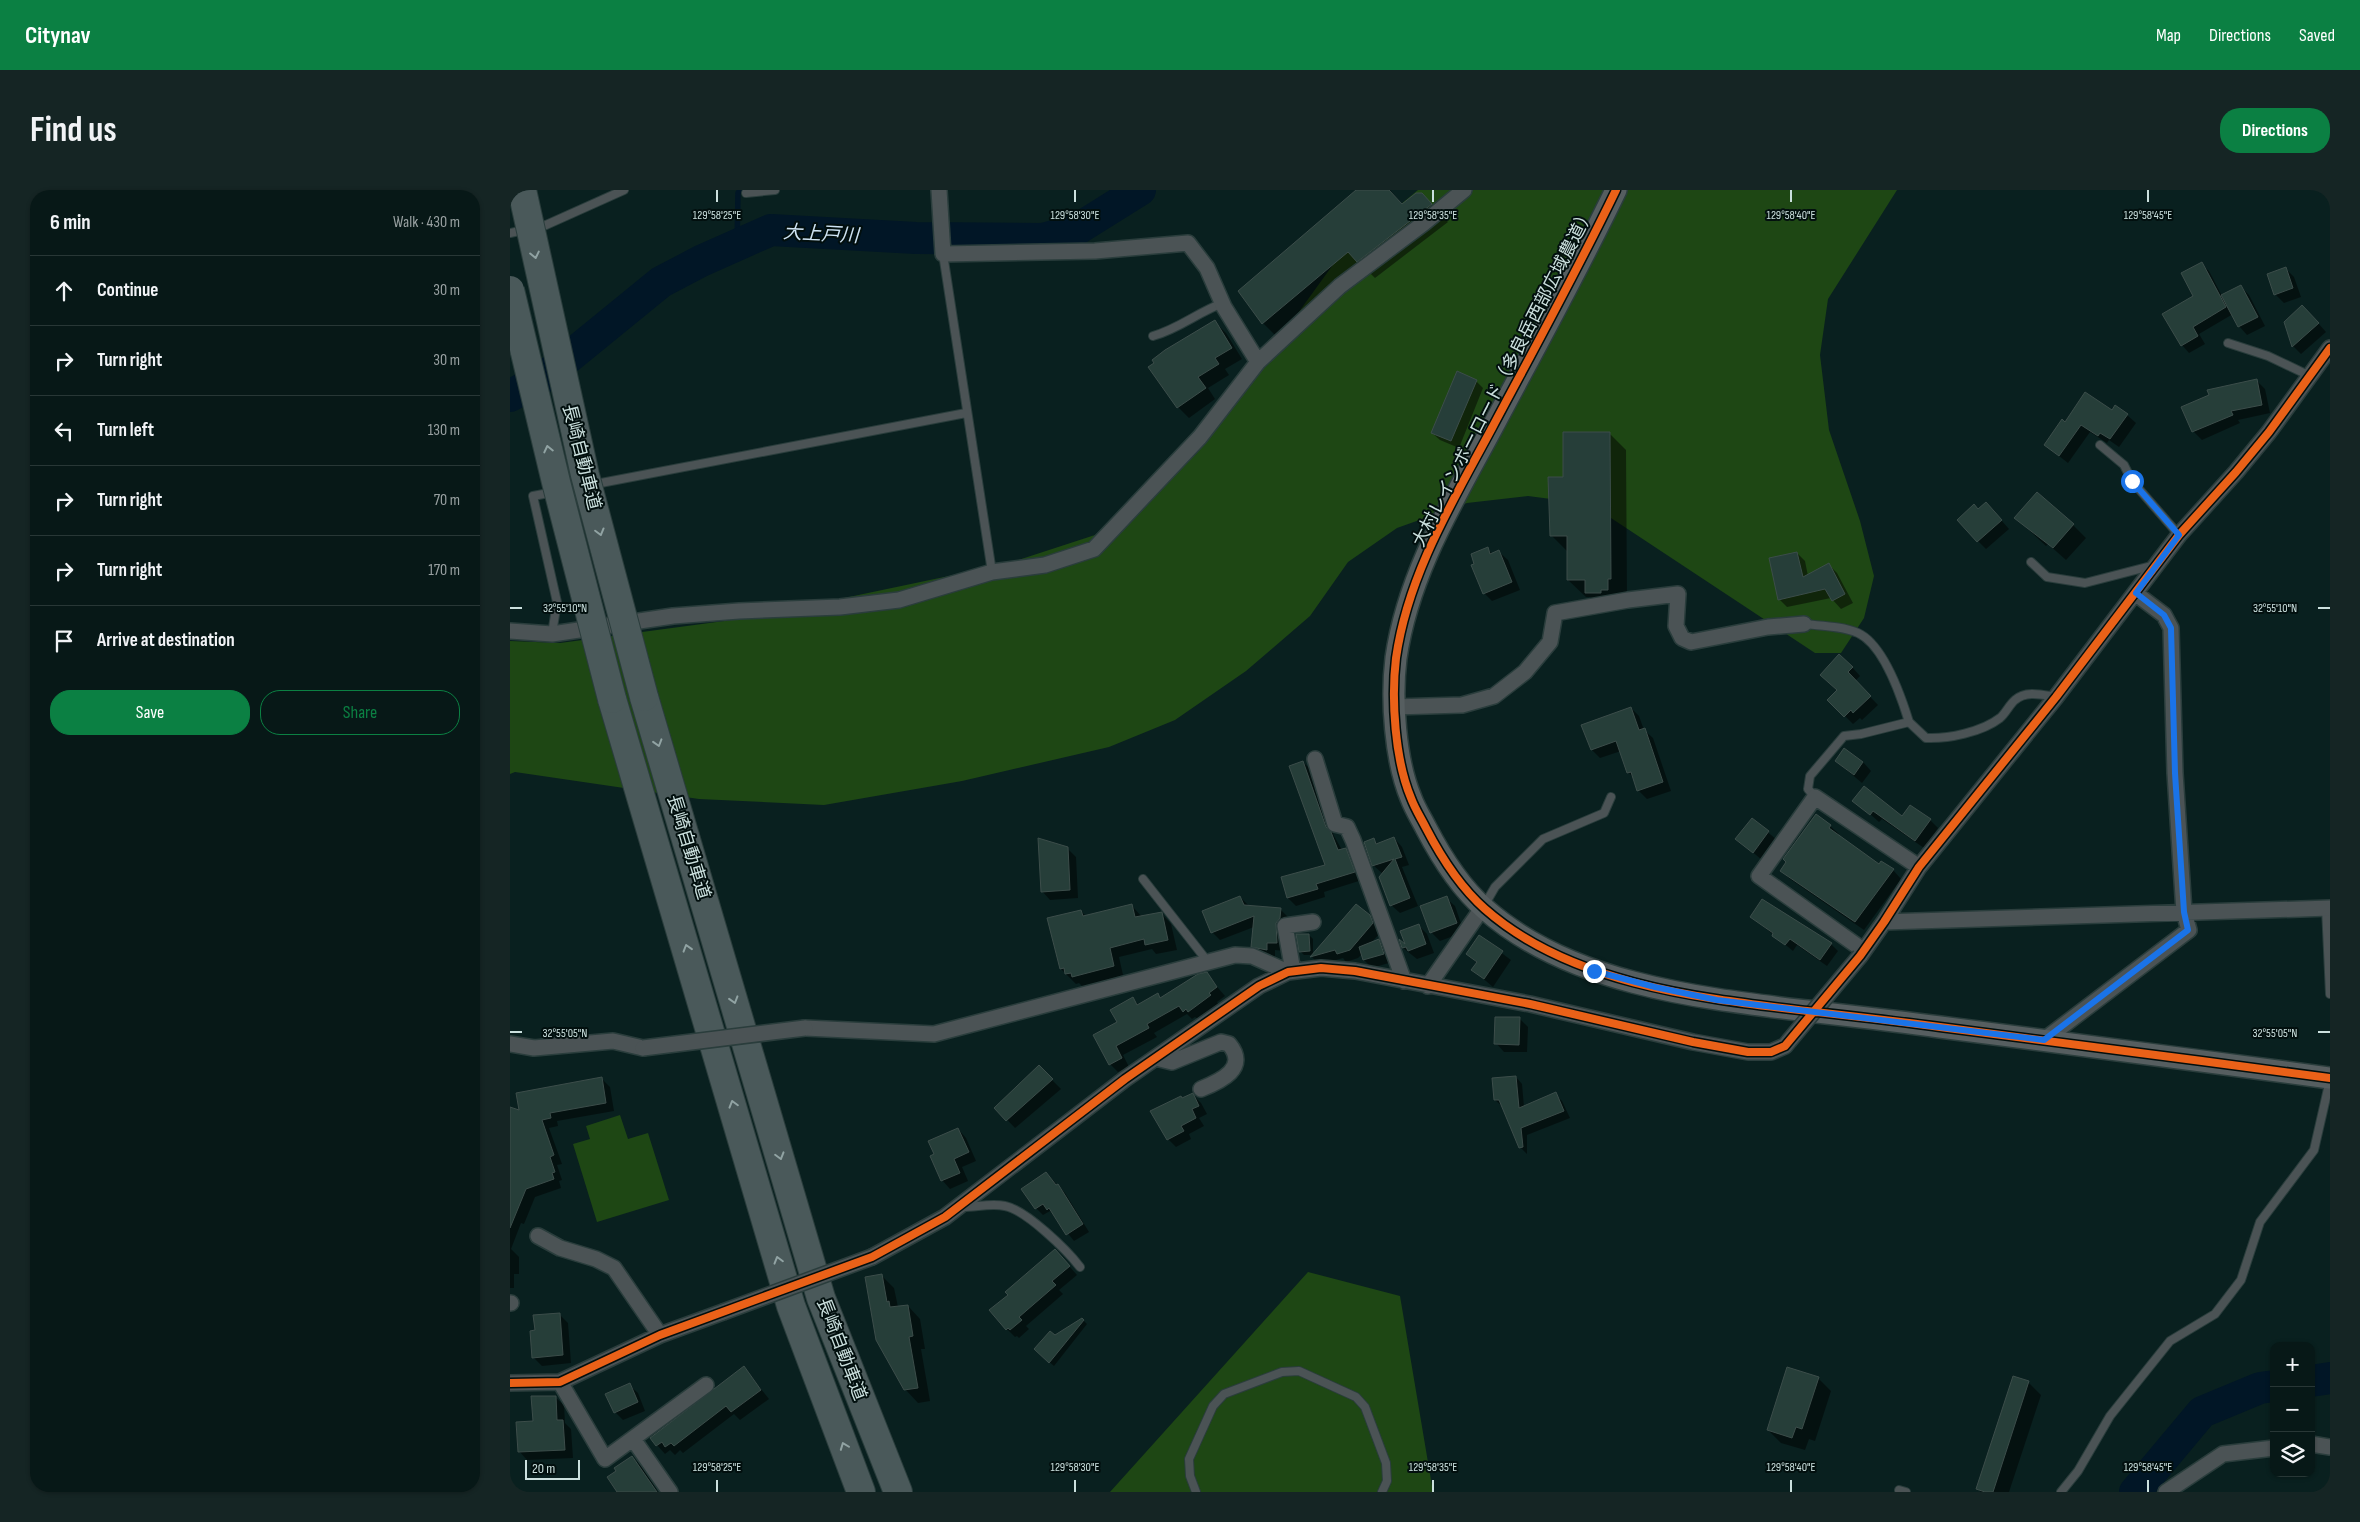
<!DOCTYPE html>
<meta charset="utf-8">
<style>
:root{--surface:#071817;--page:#152524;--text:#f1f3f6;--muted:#98a0a1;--line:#283736;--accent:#0b8043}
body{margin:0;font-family:"Sofia Sans Condensed","Noto Sans JP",sans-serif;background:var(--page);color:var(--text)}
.controls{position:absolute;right:15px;bottom:15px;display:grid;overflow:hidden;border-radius:10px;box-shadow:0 1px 4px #0004}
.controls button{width:45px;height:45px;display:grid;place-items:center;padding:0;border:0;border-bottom:1px solid var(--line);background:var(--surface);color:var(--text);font:25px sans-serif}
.scale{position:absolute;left:15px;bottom:12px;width:55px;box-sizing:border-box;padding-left:5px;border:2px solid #cbe0de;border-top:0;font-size:14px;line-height:18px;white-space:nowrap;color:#cbe0de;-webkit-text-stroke:4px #020f0e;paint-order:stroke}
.stop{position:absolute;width:15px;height:15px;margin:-11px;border:4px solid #1a73e8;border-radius:50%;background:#fff}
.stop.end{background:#1a73e8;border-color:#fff;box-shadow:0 1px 5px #0008}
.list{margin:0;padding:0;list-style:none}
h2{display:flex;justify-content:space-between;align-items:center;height:65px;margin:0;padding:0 20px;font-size:21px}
h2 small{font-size:16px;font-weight:400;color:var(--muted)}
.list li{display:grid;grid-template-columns:32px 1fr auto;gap:15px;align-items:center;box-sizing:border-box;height:70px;padding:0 20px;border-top:1px solid var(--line)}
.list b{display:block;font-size:19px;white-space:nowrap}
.list em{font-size:16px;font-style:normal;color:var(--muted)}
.actions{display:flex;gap:10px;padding:15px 20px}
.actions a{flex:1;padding:11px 0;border:1px solid var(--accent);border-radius:20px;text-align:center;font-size:18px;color:var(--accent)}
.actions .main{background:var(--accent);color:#fff}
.icon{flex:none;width:28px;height:28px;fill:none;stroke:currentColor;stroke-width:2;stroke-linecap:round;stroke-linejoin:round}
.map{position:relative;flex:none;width:1820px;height:1302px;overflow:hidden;border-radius:20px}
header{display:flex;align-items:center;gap:30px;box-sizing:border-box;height:70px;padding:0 25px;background:var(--accent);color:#fff}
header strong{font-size:24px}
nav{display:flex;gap:28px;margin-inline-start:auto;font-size:18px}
.intro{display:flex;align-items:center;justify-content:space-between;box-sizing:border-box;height:120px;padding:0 30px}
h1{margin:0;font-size:35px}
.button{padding:12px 22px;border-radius:20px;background:var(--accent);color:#fff;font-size:18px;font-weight:700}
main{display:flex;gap:30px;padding:0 30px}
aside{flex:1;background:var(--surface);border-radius:20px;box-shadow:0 1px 4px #0004}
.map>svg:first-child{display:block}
</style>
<header>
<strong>Citynav</strong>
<nav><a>Map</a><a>Directions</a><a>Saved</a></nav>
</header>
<div class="intro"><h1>Find us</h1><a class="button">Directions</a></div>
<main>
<aside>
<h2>6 min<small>Walk · 430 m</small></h2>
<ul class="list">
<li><svg class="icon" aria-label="ahead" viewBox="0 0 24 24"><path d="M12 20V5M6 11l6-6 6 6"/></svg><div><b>Continue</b></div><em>30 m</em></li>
<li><svg class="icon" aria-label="right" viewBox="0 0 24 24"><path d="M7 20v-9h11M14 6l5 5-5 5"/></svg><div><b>Turn right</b></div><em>30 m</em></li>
<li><svg class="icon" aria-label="left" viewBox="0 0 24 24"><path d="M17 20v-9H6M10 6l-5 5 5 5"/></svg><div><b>Turn left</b></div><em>130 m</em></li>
<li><svg class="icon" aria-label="right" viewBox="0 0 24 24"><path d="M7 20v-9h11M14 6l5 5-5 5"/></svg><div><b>Turn right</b></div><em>70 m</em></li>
<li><svg class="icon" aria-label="right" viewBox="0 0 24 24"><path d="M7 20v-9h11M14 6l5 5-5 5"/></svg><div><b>Turn right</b></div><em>170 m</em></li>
<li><svg class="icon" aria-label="arrive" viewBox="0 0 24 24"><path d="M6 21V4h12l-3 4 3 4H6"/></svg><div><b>Arrive at destination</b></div></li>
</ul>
<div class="actions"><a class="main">Save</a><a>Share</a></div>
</aside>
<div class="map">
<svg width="1820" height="1302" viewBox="0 0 1820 1302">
<rect width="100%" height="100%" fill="#09201f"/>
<path fill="#1e4714" d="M908 0H1387L1318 109 1310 165 1319 240 1350 331 1364 386 1354 428 1331 463H1305L1101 328 1064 312 1018 306 957 313 887 338 838 372 800 426 736 481 665 530 599 557 452 591 314 615 189 609 5 582 0 584V451L50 453 244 427 496 374 585 345 639 310 686 264 830 65Z
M110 925 118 949 138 943 159 1010 87 1032 63 954 80 949 76 936Z
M798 1082 890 1106 923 1302H600Z"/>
<path fill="#0007" d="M848 0H880L893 15 911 4 938 32 865 88 856 79 770 150 753 133Z
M1691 74 1699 81 1712 106 1731 97 1739 105 1755 136 1737 145 1729 136 1723 124 1689 144 1695 154 1679 163 1672 155Z
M1776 79 1784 87 1791 107 1774 113 1765 104Z
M1801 125 1816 142 1791 164 1783 156 1775 132Z
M705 132 716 143 732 169 715 179 719 185 698 198 705 209 679 228 668 217Z
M1746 190 1755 199 1760 223 1728 230 1730 233 1692 250 1683 241Z
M966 191 973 198 949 258 930 250 922 243Z
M1602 222 1617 225 1626 233 1609 257 1599 250 1597 253 1580 242 1558 273 1535 255 1556 233Z
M1099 243 1116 260 1117 406 1108 420H1093L1080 407H1076L1058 390V362L1041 345Z
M1484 322 1499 339 1476 359 1468 351Z
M1506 328 1563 335 1576 348 1556 370 1538 354 1536 356Z
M977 359 983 364 989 362 998 370 1010 400 982 411 974 403Z
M1287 363 1295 371 1298 386 1319 375 1327 383 1343 413 1331 419 1321 408 1277 417 1269 409Z
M1342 477 1350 486 1345 491 1368 515 1352 530 1350 528 1343 534 1319 510 1328 501 1320 493Z
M1121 518 1129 526 1134 540 1143 548 1161 601 1137 609 1128 600 1124 588 1118 582 1111 561 1090 568 1082 560 1073 536Z
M1326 571 1353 572 1361 581 1352 593Z
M793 572 801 580 824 646 832 660 835 659 843 667 852 690 814 702 815 707 786 716 778 708 773 688 816 676Z
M1344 610 1392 628 1420 630 1428 638 1414 658 1372 629 1369 632Z
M1242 629 1267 650 1252 670 1227 649Z
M1320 636 1329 644 1327 646 1370 676 1383 680 1391 689 1354 740 1280 689 1272 681Z
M884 648 892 657 899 675 892 677 908 716 890 723 881 715 873 684 863 675V650L868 654Z
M557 658 566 667 568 708 540 710 532 701Z
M730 707 738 715 770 719 779 728 775 761 765 760V767L751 765 743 756 744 737 710 750 702 742Z
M936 708 945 716 954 742 930 751 921 742Z
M846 715 868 735 871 742 861 753 869 751 877 759 882 772 862 778 854 770 852 764 848 768 836 772 833 768 809 775 802 767Z
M622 716 632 727 652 724 661 734 667 760 646 764 642 759 609 767 613 785 573 797 569 793 566 794 551 779 571 721 576 726Z
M1241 726 1321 754 1328 761 1317 776 1287 755 1283 761Z
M909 736 917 744 924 763 907 769 893 758 891 753 898 758Z
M799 745 803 749V765H794L790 761Z
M970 747 1001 770 983 797 963 780 967 773 958 764Z
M696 784 715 806 707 812 708 814 688 829 685 827 682 829 677 824 644 843 647 847 613 865 619 877 608 882 600 874 609 833 622 809 629 815 647 805 652 809Z
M1010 829 1018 837 1017 862H994L986 853Z
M529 877 551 899 505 938 486 918Z
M1006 887 1012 894 1014 917 1045 904 1052 911 1060 928 1017 945V964L1010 957 992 916 985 910Z
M91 888 100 897 104 921 47 931 48 936 39 938 52 974 47 975 52 990 49 991 51 998 25 1007 14 1034 11 1033 1 1059 9 1067V1084H4V1098H0V919L11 922Z
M682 904 691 913 697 924 689 928 694 936 679 944 681 949 666 957 658 949 673 909Z
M448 939 456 948 466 971 452 977 458 991 440 999 432 990 425 965Z
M536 983 555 1003 579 1042 564 1051 540 1021 533 1025 526 1018Z
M553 1069 567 1085 549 1100 553 1104 516 1136 519 1139 509 1148 507 1146 505 1147 497 1139Z
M371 1085 384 1098 388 1117 398 1116 410 1129 415 1159H411L420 1211 408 1213 395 1199Z
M49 1124 58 1133 61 1173 32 1176 24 1168Z
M572 1129 577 1134 544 1176 529 1163Z
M234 1178 259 1209 230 1230 224 1224 173 1263 170 1260 165 1265 160 1260 155 1264 147 1255 142 1248Z
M1308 1188 1321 1201 1305 1251 1299 1249 1295 1260 1271 1253 1258 1240Z
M1518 1192 1531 1205 1499 1302H1471L1468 1299Z
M119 1195 128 1203 135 1221 113 1230 105 1222Z
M45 1207 54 1215 55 1233 61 1239 63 1268 17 1270 9 1261 24 1232Z
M122 1267 131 1276 148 1302H109Z"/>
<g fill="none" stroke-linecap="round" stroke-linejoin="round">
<path stroke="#011626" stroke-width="5.5" d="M227 55 228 3 230 0"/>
<path stroke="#011626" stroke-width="32" d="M0 206 37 185 151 92 191 71 261 40 406 48 533 49 566 40 630 0
M1801 1191 1820 1188
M1625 1302 1692 1222 1750 1198 1764 1196"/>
</g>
<path fill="#263e39" stroke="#3c4d4a" d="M846 0H879L892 14 906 3H912L922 14 847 72 838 62 752 134 728 101Z
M1692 72 1716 117 1683 137 1688 146 1671 156 1652 124 1683 106 1671 83Z
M1776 77 1783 98 1764 105 1757 84Z
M1731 95 1748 127 1728 137 1711 105Z
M1792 115 1809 133 1782 157 1774 132Z
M705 130 722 158 705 168 709 174 688 187 696 198 667 218 638 177 644 173 642 170 655 160Z
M947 181 967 190 941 251 921 243Z
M1747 189 1752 215 1721 221 1723 225 1682 242 1671 217 1699 205 1697 200Z
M1575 202 1602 220 1605 215 1618 224 1600 249 1590 243 1588 246 1571 235 1549 266 1534 255 1552 229 1555 232Z
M1053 242H1100L1101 389H1098V400H1091V403H1075V390H1057V346H1040L1038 287H1053Z
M1527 302 1564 334 1543 358 1504 328Z
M1476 312 1492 330 1467 352 1447 330 1464 314 1468 319Z
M978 357 980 364 989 360 1002 392 973 404 961 375 964 374 961 364Z
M1287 362 1293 387 1319 373 1335 404 1322 411 1315 399 1268 410 1259 368Z
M1329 464 1343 477 1338 482 1361 506 1343 523 1341 520 1334 527 1317 510 1327 500 1310 485Z
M1121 517 1129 540 1135 538 1153 592 1127 601 1121 582 1117 583 1106 551 1081 560 1071 535Z
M1334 558 1353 572 1344 585 1325 571Z
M793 571 816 637 821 642 828 660 836 658 845 682 806 694 808 699 777 708 771 687 815 675 779 576Z
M1354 596 1392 626 1400 615 1421 629 1405 651 1363 621 1360 625 1342 611Z
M1306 624 1321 635 1319 638 1369 674 1371 671 1384 679 1345 732 1270 681 1276 672 1273 669Z
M1242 628 1259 641 1243 663 1225 649Z
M884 647 892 667 885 669 900 708 880 716 869 687 884 669 862 676 854 652 864 648 866 654Z
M528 648 558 657 560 700 531 702Z
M730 706 734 715 771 718 770 728 766 733 767 753H757V760L741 757 744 726 701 743 692 721Z
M937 706 947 733 920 743 910 716Z
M1252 709 1322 753 1310 770 1280 749 1275 755 1262 746 1263 743 1240 727Z
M622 714 625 727 652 722 658 750 635 755 634 749 600 758 604 776 562 787 561 783 555 784 554 778 550 779 537 728 571 720 573 726Z
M846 714 860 725 863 733 840 760 827 764 825 760 800 767Z
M909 734 916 754 898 761 896 757 892 758 889 749 895 754 890 741Z
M786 744H799L800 761 789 762Z
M969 745 993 761 974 789 961 780 967 772 956 764Z
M869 749 874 764 853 770 849 757Z
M697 782 707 797 699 803 701 805 678 822 676 819 673 822 669 816 637 834 639 838 606 856 612 868 599 875 583 845 607 832 600 820 623 807 627 815 648 803 650 808 688 784Z
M985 827H1010L1009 855 984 854Z
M529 875 543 889 496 931 484 918Z
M1006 886 1009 918 1046 902 1054 921 1011 938 1013 957 1009 958 989 910H984L982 888Z
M92 887 96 913 40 923 41 928 32 930 44 965 40 967 45 982 42 983 44 989 16 999 0 1038V917L9 920 6 903Z
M683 903 689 916 682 919 686 928 671 936 674 941 657 950 640 921 671 906 672 908Z
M448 938 459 962 444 969 450 983 431 991 420 966 424 964 418 951Z
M536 982 546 995 548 994 573 1034 556 1045 539 1018 537 1020 533 1014 525 1019 511 999Z
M545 1059 560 1076 542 1091 546 1095 509 1127 512 1130 500 1140 498 1138 496 1140 479 1120 498 1105 495 1102Z
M372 1084 377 1112 379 1111 380 1117 398 1115 403 1146 399 1147 408 1198 394 1200 366 1150 355 1087Z
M50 1123 53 1165 22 1168 20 1141 25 1140 23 1125Z
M572 1128 574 1130 539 1173 524 1159 540 1141 545 1145Z
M234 1176 251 1200 221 1222 216 1216 164 1256 161 1253 155 1257 152 1252 146 1256 140 1248Z
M1277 1177 1309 1187 1292 1239 1286 1237 1282 1248 1257 1240Z
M1503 1186 1519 1191 1483 1302H1475L1466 1299Z
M120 1193 128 1212 104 1223 95 1204Z
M21 1206H46L47 1230H53L55 1260 8 1262 6 1232 23 1231Z
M122 1266 147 1302H107L97 1287 106 1281 104 1278Z"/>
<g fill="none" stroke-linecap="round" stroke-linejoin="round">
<g stroke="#2a3d3c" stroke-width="10">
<path id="lane" d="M236 3 265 0
M0 43 36 35 114 0
M433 64 482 382
M643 146C669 139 688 122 713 113
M1718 153 1758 166 1798 185
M1590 255 1614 275 1622 291 1669 345
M1521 372 1537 387 1575 393 1645 375
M1294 434C1312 436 1332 436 1348 443 1374 455 1391 506 1399 532L1351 544 1334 546 1300 586 1298 599 1305 607
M42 444 47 412 23 306 456 223
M1399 532 1416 548C1438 549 1472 542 1490 528 1496 523 1499 515 1505 510 1516 500 1533 505 1546 507
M633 689 698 772
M974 716 985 697 1033 649 1094 623 1101 607
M1816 718 1820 804
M453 1017C467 1017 481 1013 495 1016 516 1020 557 1060 570 1077
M1389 1300 1396 1302
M686 1302 680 1286 679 1269 703 1216 714 1204 772 1182 789 1181 846 1207 855 1217 876 1273 877 1291 872 1302
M1551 1302 1568 1281 1600 1226 1660 1151 1705 1124 1731 1090 1750 1032 1804 960 1820 890"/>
</g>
<g stroke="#2a3d3c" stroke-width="18">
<path id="street" d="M429 0 433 64 585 61 678 53 697 78 714 117 748 172
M0 441 42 444 163 426 229 421 330 417 389 410 482 382 535 375 584 359 690 247 748 172 830 96 914 33 954 0
M884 517 952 515 984 506 1015 482 1040 452 1045 423 1118 410 1168 404 1166 436 1172 448 1181 452 1258 437 1294 434
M805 569 825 634 837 637 843 650 894 791
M1374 732 1820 718
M1353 760 1249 686 1305 607 1409 677
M1350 766 1374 732 1409 677 1546 507 1669 345 1726 282 1759 242 1820 158
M783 781 775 736 803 732
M918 796 973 717
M295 838 424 844 725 765 742 766 778 782
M1534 850 1679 740 1674 722 1665 583 1661 438 1654 425 1625 403
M0 854 24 858 103 851 133 858
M646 868 662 872 711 852 719 854C739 878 711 891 691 899
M28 1046 50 1058 86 1069 104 1078 150 1145
M362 1067 435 1027 615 889 749 796 778 782 811 778 845 781 1020 814 1183 852 1238 862H1261L1275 856 1279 851
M0 1113H1
M50 1192 95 1269 196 1195
M0 1193 50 1192 150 1145 213 1122
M123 1249 160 1302
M1801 1254 1820 1257
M1656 1302 1713 1264 1764 1258"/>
</g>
<g stroke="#2a3d3c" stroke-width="24">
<path id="secondary" d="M1106 0C1067 81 1024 159 982 238 943 311 898 384 886 468 881 509 885 570 901 608 905 619 911 628 916 638 931 667 950 697 975 719 1060 794 1189 808 1297 821 1341 826 1386 831 1430 837 1560 853 1690 871 1820 888"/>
</g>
<g stroke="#2a3d3c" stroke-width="30">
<path id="highway" d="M134 507 311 1108 388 1302
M102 509 281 1116 351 1302"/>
</g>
<use href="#lane" stroke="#4b5355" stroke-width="8"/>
<use href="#street" stroke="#4b5355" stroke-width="15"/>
<use href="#secondary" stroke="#565e60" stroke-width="21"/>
<use href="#highway" stroke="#4a595a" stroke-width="28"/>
<g stroke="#2a3d3c" stroke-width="18" stroke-linecap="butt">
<path id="street-bridge" d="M1279 851 1350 766
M133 858 295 838
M213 1122 362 1067"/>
</g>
<g stroke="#2a3d3c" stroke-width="30" stroke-linecap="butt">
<path id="highway-bridge" d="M12 0 75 285 134 507
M0 100 46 292 102 509"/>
</g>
<use href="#street-bridge" stroke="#4b5355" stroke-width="15"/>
<use href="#highway-bridge" stroke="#4a595a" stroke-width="28"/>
<g stroke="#020f0e" stroke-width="11">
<path id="cycleway" d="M1106 0C1067 81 1024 159 982 238 943 311 898 384 886 468 881 509 885 570 901 608 905 619 911 628 916 638 931 667 950 697 975 719 1060 794 1189 808 1297 821 1341 826 1386 831 1430 837 1560 853 1690 871 1820 888
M0 1193 50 1192 150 1145 362 1067 435 1027 615 889 749 796 778 782 811 778 845 781 1020 814 1183 852 1238 862H1261L1275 856 1350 766 1374 732 1409 677 1546 507 1669 345 1726 282 1759 242 1820 158"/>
</g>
<use href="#cycleway" stroke="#ea6118" stroke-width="8"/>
</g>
<defs><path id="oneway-chevron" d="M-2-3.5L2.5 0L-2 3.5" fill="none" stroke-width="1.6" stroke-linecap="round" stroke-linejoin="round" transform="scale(1.25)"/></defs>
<g stroke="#91a3a3">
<use href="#oneway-chevron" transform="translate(25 65) rotate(78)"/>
<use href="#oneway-chevron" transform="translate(38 259) rotate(-103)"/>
<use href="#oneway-chevron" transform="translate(90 342) rotate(75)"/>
<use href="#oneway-chevron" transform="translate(148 553) rotate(73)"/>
<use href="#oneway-chevron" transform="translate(177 758) rotate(-107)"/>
<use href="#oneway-chevron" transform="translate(224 810) rotate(73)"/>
<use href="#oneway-chevron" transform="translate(223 914) rotate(-106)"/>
<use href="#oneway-chevron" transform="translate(270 966) rotate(74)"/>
<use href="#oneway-chevron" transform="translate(268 1070) rotate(-106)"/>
<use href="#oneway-chevron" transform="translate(334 1256) rotate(-111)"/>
</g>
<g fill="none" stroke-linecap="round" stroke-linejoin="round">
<path stroke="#1a73e8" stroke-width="6" d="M1084 781 1145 797 1207 810 1534 850 1678 740 1674 722 1665 583 1661 438 1654 425 1626 403 1669 345 1622 291"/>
</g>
<path fill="none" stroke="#cbe0de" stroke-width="2" d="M207 0V12M565 0V12M923 0V12M1281 0V12M1638 0V12M0 418H12M1808 418H1820M0 842H12M1808 842H1820M207 1290V1302M565 1290V1302M923 1290V1302M1281 1290V1302M1638 1290V1302"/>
<g text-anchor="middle" stroke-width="4" stroke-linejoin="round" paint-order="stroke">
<g font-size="18" fill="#cbe0de" stroke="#020f0e">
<text transform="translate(993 187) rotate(-63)" y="6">大村レインボーロード（多良岳西部広域農道）</text>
<text transform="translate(72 267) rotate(76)" y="6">長崎自動車道</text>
<text transform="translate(179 657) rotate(73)" y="6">長崎自動車道</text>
<text transform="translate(332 1159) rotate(69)" y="6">長崎自動車道</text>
</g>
<g font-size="19" font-style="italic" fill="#cfe4f4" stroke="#020f0e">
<text transform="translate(311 43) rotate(3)" y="7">大上戸川</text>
</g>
</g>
<g font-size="12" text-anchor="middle" fill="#cbe0de" stroke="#020f0e" stroke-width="4" stroke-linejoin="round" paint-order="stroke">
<text x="207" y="29">129°58'25"E</text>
<text x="565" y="29">129°58'30"E</text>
<text x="923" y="29">129°58'35"E</text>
<text x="1281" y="29">129°58'40"E</text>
<text x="1638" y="29">129°58'45"E</text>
<text x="55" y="422">32°55'10"N</text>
<text x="1765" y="422">32°55'10"N</text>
<text x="55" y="847">32°55'05"N</text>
<text x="1765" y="847">32°55'05"N</text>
<text x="207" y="1281">129°58'25"E</text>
<text x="565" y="1281">129°58'30"E</text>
<text x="923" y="1281">129°58'35"E</text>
<text x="1281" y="1281">129°58'40"E</text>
<text x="1638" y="1281">129°58'45"E</text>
</g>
</svg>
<div class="controls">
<button>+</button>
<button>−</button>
<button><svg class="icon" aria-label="layers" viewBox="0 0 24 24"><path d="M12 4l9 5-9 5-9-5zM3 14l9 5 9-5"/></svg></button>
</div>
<div class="scale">20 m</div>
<div class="stop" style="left:1622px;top:291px"></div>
<div class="stop end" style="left:1084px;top:781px"></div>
</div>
</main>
